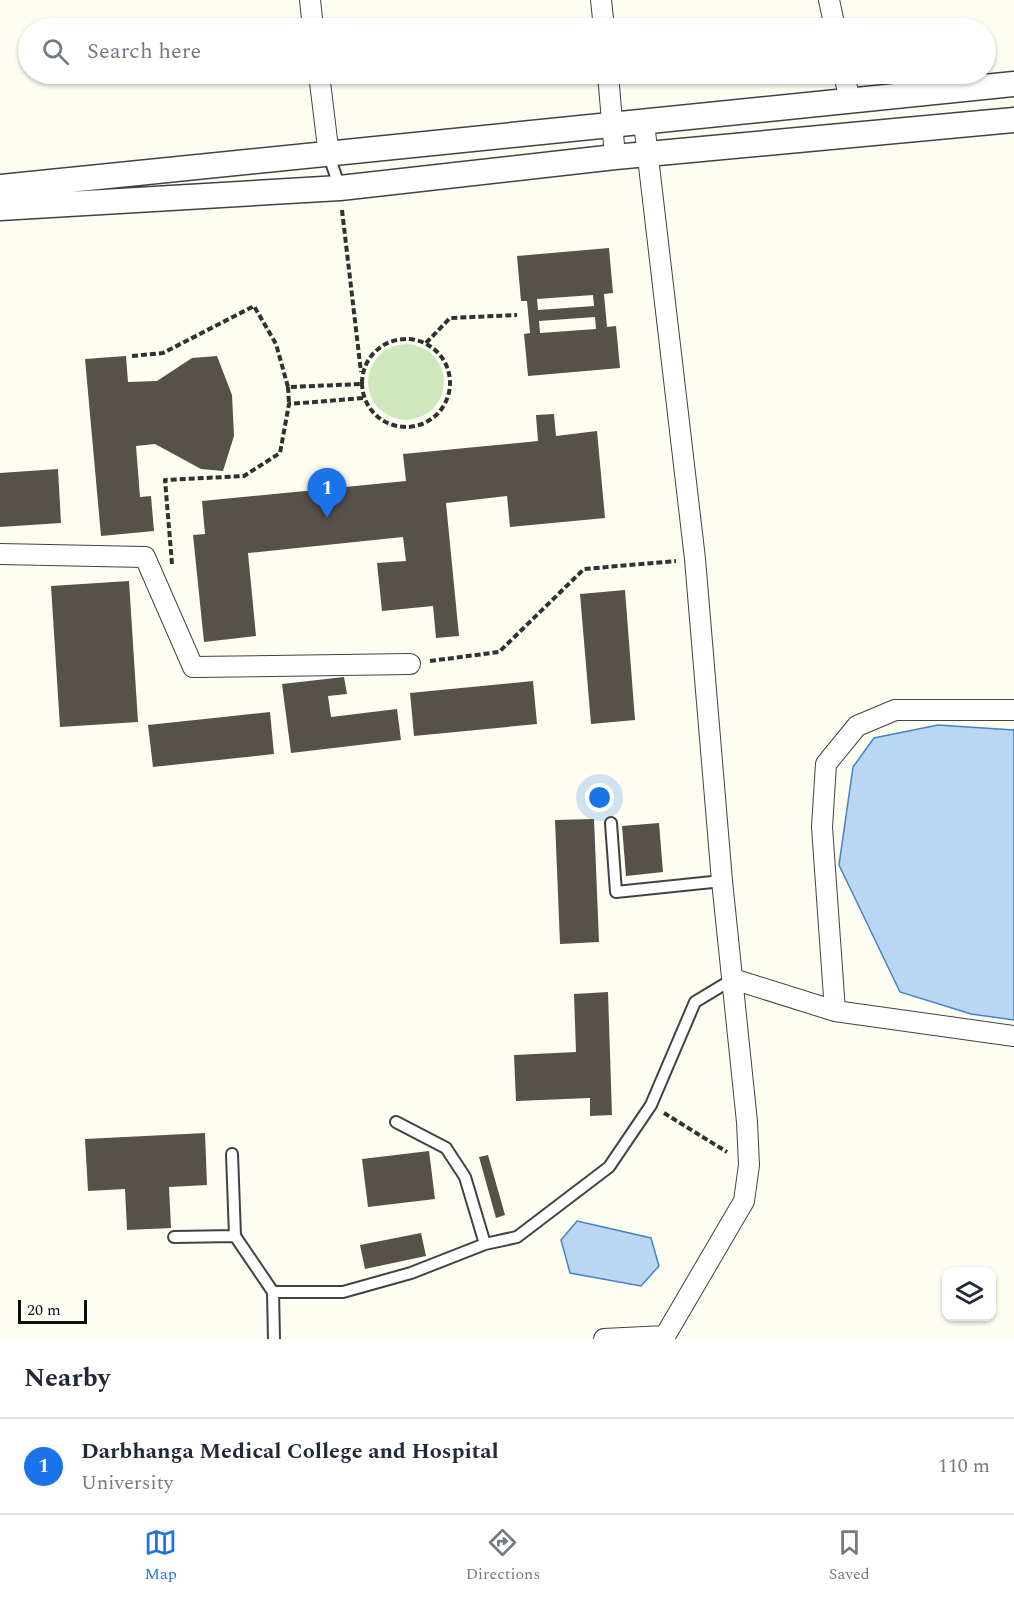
<!DOCTYPE html>
<style>
:root{--surface:#fff;--page:#f6f6f7;--text:#1f2937;--muted:#747a83;--line:#e0e1e3;--accent:#1a73e8}
body{margin:0;font-family:Spectral,serif;background:var(--page);color:var(--text)}
.controls{position:absolute;right:18px;bottom:18px;display:grid;overflow:hidden;border-radius:12px;box-shadow:0 2px 4px #0004}
.controls button{width:54px;height:54px;display:grid;place-items:center;padding:0;border:0;border-bottom:2px solid var(--line);background:var(--surface);color:var(--text);font:30px sans-serif}
.scale{position:absolute;left:18px;bottom:15px;width:69px;box-sizing:border-box;padding-left:6px;border:3px solid #0f0f0f;border-top:0;font-size:16px;line-height:21px;white-space:nowrap;color:#0f0f0f;-webkit-text-stroke:4px #fff;paint-order:stroke}
.you{position:absolute;left:600px;top:798px;width:21px;height:21px;margin:-15px;border:4px solid #fff;border-radius:50%;background:#1a73e8;box-shadow:0 0 0 9px #1a73e833}
.badge{display:grid;place-items:center;width:39px;height:39px;border-radius:50%;background:var(--accent);color:#fff;font-size:20px;font-weight:700}
.pin{position:absolute;translate:-50% -50px;filter:drop-shadow(0 2px 3px #0008)}
.pin::after{content:'';position:absolute;top:32px;width:21px;height:18px;background:inherit;clip-path:polygon(0 0,100% 0,50% 100%)}
.list{margin:0;padding:0;list-style:none}
h2{display:flex;justify-content:space-between;align-items:center;height:78px;margin:0;padding:0 24px;font-size:26px}
h2 small{font-size:20px;font-weight:400;color:var(--muted)}
.list li{display:grid;grid-template-columns:39px 1fr auto;gap:18px;align-items:center;box-sizing:border-box;height:96px;padding:0 24px;border-top:2px solid var(--line)}
.list b{display:block;font-size:22px;white-space:nowrap}
.list p{margin:0;font-size:20px;white-space:nowrap;color:var(--muted)}
.list em{font-size:20px;font-style:normal;color:var(--muted)}
.icon{flex:none;width:33px;height:33px;fill:none;stroke:currentColor;stroke-width:2;stroke-linecap:round;stroke-linejoin:round}
.map{position:relative;flex:none;width:1014px;height:1339px;overflow:hidden}
.search{position:absolute;background:var(--surface);box-shadow:0 2px 4px #0004;left:18px;right:18px;top:18px;height:66px;display:flex;align-items:center;gap:15px;box-sizing:border-box;padding:0 21px;border-radius:33px;color:var(--muted);font-size:22px}
.sheet{height:174px;background:var(--surface)}
nav{display:flex;justify-content:space-around;align-items:center;box-sizing:border-box;height:84px;border-top:2px solid var(--line);background:var(--surface);font-size:16px;color:var(--muted)}
nav a{display:grid;justify-items:center;gap:3px}
nav .on{color:var(--accent)}
.map>svg:first-child{display:block}
</style>
<div class="map">
<svg width="1014" height="1339" viewBox="0 0 1014 1339">
<rect width="100%" height="100%" fill="#fefdf2"/>
<path fill="#cee7bd" d="M368 382a38 38 0 1 1 76 0a38 38 0 1 1-76 0Z"/>
<path fill="#b9d6f3" stroke="#4483c5" stroke-width="1.5" d="M938 725 1014 730V1020L971 1014 900 992 839 865 853 767 874 738Z
M577 1221 651 1238 659 1266 641 1286 570 1273 561 1240Z"/>
<path fill="#57514c" fill-rule="evenodd" d="M609 248 613 293 604 294 607 327 616 326 620 368 528 376 524 334 530 333 527 301H521L517 256ZM593 295 594 306 538 310 537 299ZM595 317 596 329 540 333 539 321Z
M126 356 128 382 157 381 192 358 217 356 232 395 234 436 223 471 201 469 155 444 136 446 140 497 151 496 154 531 101 536 85 359Z
M554 414 556 436 597 431 605 518 510 527 507 496 446 503 459 636 436 638 433 606 382 611 377 563 406 561 403 537 248 553 256 636 204 642 193 535 205 534 202 501 406 481 403 454 538 441 536 415Z
M58 469 61 523 0 527V473Z
M129 581 138 722 60 727 51 586Z
M625 590 635 720 591 724 580 594Z
M344 677 347 694 328 696 331 717 397 709 401 740 291 753 282 684Z
M533 681 537 724 414 736 410 693Z
M270 712 274 754 153 767 148 725Z
M594 819 599 942 560 944 555 820Z
M659 823 663 872 626 876 622 826Z
M608 992 612 1115 590 1116V1098L516 1101 514 1055 576 1052 574 994Z
M205 1133 207 1185 169 1187 171 1228 127 1230 125 1189 88 1191 85 1139Z
M429 1151 435 1199 368 1207 362 1159Z
M488 1155 505 1215 496 1218 479 1157Z
M421 1233 426 1256 365 1269 360 1245Z"/>
<g fill="none" stroke-linecap="round" stroke-linejoin="round">
<g stroke="#424242" stroke-width="14">
<path id="service" d="M329 156 340 188
M611 823 616 892 722 881
M396 1122 446 1148 465 1177 485 1244
M232 1154 235 1236
M174 1237 235 1236 273 1292 274 1339
M273 1292H343L411 1273 485 1244 517 1237 609 1167 651 1105 695 1002 733 979"/>
</g>
<g stroke="#424242" stroke-width="22">
<path id="minor" d="M310 0 313 28
M601 0 604 28
M829 0 835 28
M319 74 329 156
M608 74 615 157
M844 74 850 101
M0 554 145 557 193 667 410 664
M1014 710H895L857 726 826 764 822 827 835 1011 1014 1036
M733 979 835 1011
M604 1339 665 1336 744 1201 749 1165 747 1122 722 881 695 559 644 123"/>
</g>
<g stroke="#424242" stroke-width="27">
<path id="tertiary" d="M0 187 1014 84
M0 208 340 188 615 157 1014 120"/>
</g>
<path stroke="#313131" stroke-width="4" stroke-dasharray="6 3" stroke-linecap="butt" d="M342 210 361 372
M362 383a44 44 0 1 1 88 0a44 44 0 1 1-88 0Z
M426 343 450 318 517 315
M132 356 163 353 254 306 276 344 288 387 361 384
M288 387 289 404
M172 564 165 480 244 476 280 453 289 404 364 398
M430 661 499 652 584 569 676 561
M664 1113 727 1152"/>
<use href="#service" stroke="#fff" stroke-width="10"/>
<use href="#minor" stroke="#fff" stroke-width="20"/>
<use href="#tertiary" stroke="#fff" stroke-width="24"/>
</g>
</svg>
<div class="controls">
<button><svg class="icon" aria-label="layers" viewBox="0 0 24 24"><path d="M12 4l9 5-9 5-9-5zM3 14l9 5 9-5"/></svg></button>
</div>
<div class="scale">20 m</div>
<div class="you"></div>
<div class="pin badge" style="left:327px;top:518px">1</div>
<div class="search"><svg class="icon" aria-label="search" viewBox="0 0 24 24"><circle cx="10" cy="10" r="6"/><path d="M15 15l6 6"/></svg>Search here</div>
</div>
<section class="sheet">
<h2>Nearby<small></small></h2>
<ul class="list">
<li><span class="badge">1</span><div><b>Darbhanga Medical College and Hospital</b><p>University</p></div><em>110 m</em></li>
</ul>
</section>
<nav>
<a class="on"><svg class="icon" aria-label="map" viewBox="0 0 24 24"><path d="M3 6l6-2 6 2 6-2v14l-6 2-6-2-6 2zM9 4v14M15 6v14"/></svg>Map</a>
<a><svg class="icon" aria-label="directions" viewBox="0 0 24 24"><path d="M12 3l9 9-9 9-9-9zM9 14v-3h6M13 9l2 2-2 2"/></svg>Directions</a>
<a><svg class="icon" aria-label="saved" viewBox="0 0 24 24"><path d="M7 4h10v16l-5-4-5 4z"/></svg>Saved</a>
</nav>
